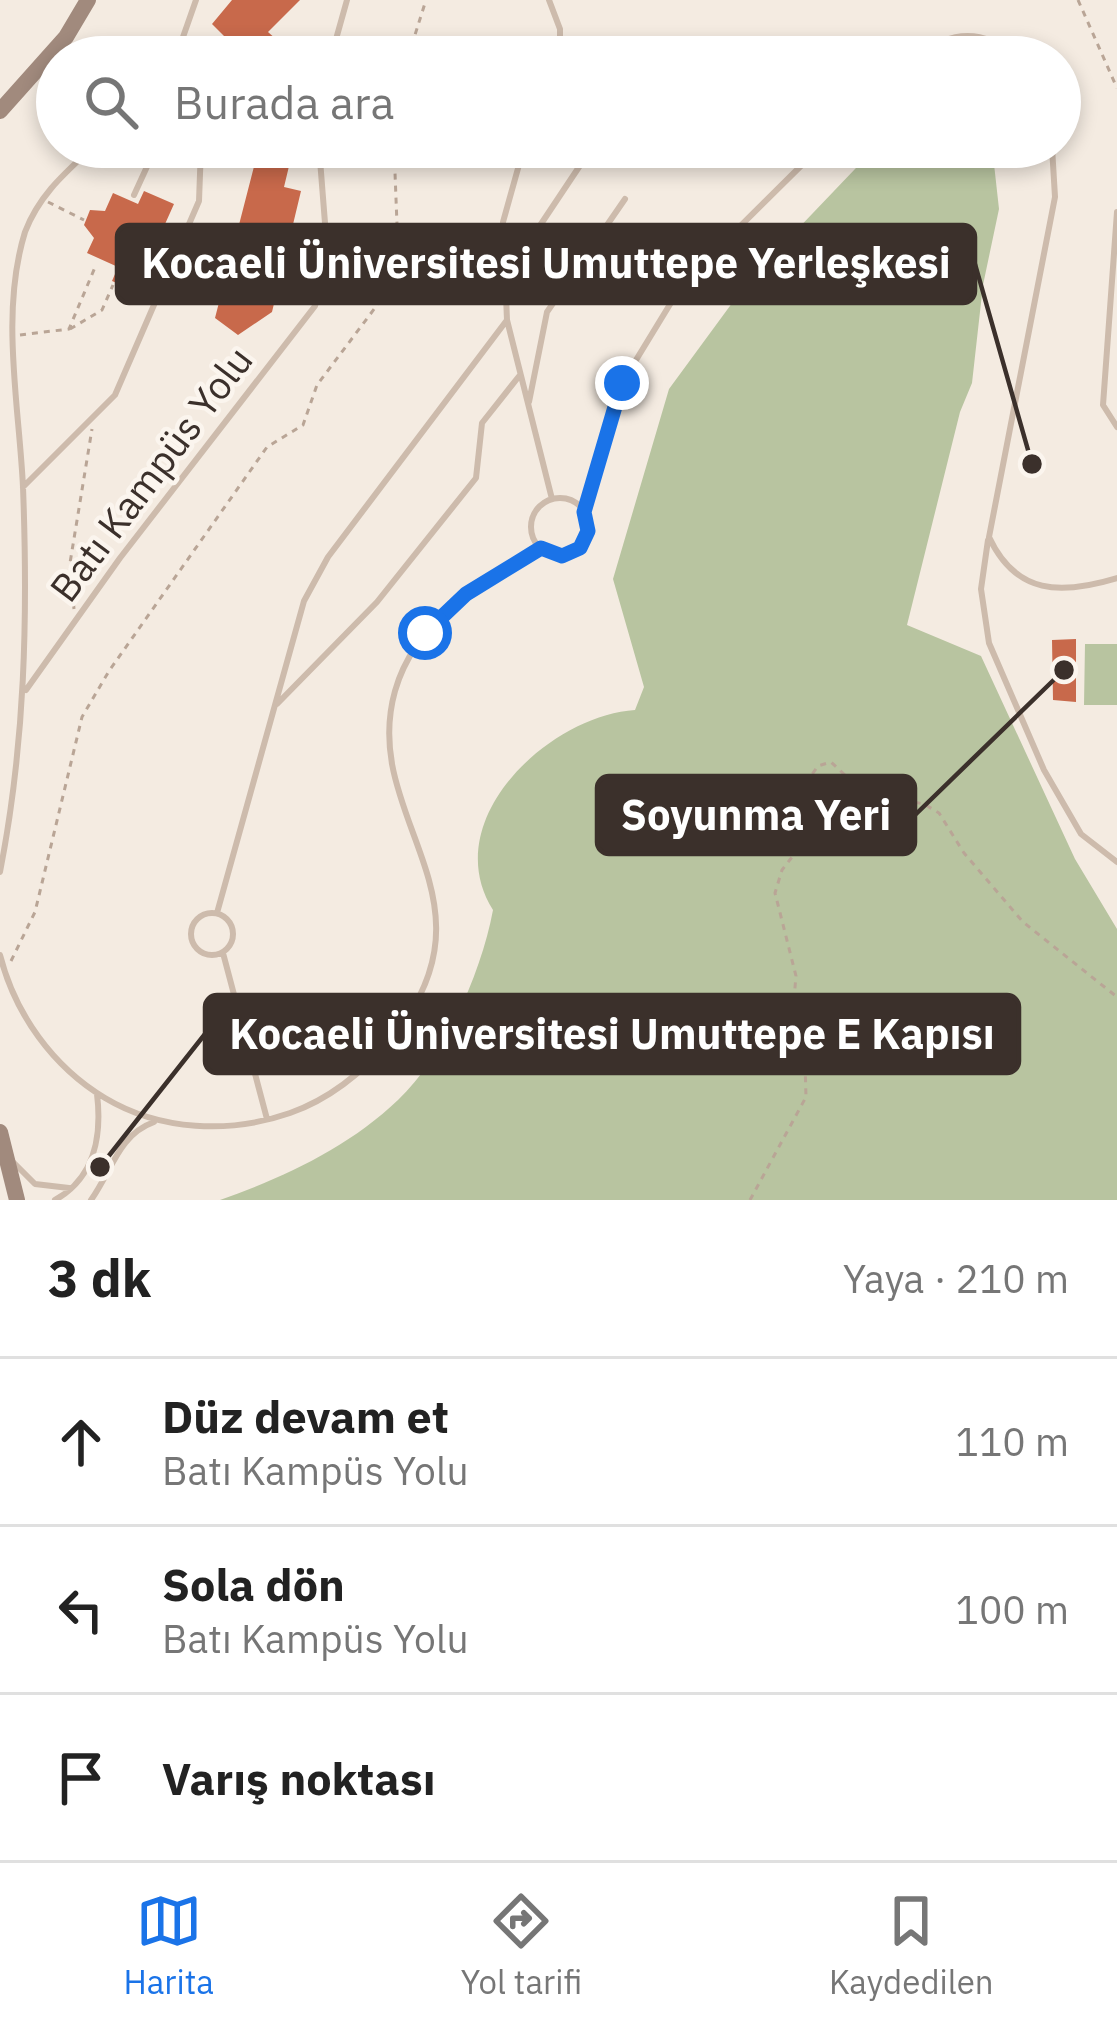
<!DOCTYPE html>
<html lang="tr">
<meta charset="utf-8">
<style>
:root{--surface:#fff;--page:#f6f6f6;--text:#222;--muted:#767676;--line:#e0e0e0;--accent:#1a73e8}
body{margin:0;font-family:"IBM Plex Sans",sans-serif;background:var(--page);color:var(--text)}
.stop{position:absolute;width:36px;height:36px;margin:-27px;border:9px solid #1a73e8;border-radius:50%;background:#fff}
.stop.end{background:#1a73e8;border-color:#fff;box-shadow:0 3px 12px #0008}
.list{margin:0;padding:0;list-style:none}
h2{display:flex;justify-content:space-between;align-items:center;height:156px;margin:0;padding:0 48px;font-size:51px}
h2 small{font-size:39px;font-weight:400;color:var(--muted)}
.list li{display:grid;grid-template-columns:78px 1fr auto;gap:36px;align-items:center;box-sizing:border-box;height:168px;padding:0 48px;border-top:3px solid var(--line)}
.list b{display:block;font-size:45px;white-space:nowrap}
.list p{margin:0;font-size:39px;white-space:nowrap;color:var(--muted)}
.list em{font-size:39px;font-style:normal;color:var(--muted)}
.icon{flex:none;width:66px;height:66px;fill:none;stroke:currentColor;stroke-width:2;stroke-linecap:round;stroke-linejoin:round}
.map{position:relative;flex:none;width:1117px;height:1200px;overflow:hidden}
.search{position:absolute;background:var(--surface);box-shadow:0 6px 18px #0003;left:36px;right:36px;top:36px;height:132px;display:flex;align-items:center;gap:30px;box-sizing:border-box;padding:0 42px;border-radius:66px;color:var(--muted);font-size:45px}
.sheet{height:660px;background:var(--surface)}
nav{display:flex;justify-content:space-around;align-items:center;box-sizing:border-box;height:168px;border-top:3px solid var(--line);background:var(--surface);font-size:33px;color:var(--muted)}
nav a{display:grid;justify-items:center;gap:6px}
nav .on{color:var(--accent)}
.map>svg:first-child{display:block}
</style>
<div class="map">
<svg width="1117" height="1200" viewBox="0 0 1117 1200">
<rect width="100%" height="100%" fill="#f4ebe1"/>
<path fill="#b8c4a0" d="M876 147H990L993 155 999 209 983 285 972 383 960 412 907 625 981 656 1075 859 1117 929V1200H220C283 1178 349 1147 398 1100 445 1055 481 974 493 910 437 821 548 716 635 710L644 687 613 579 669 389 749 280Z
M1085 644H1117V705H1084Z"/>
<path fill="#c8694b" d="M232 0H300L268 32 286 48 278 57H245L212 24Z
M259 147H281L290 162 284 187 301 191 272 312 238 335 215 318Z
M144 191 174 204 135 291 112 281 118 267 87 253 94 238 84 225 90 210 105 211 113 193 138 204Z
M1076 639V702L1053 700 1052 640Z"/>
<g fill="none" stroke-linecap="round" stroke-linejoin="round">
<path stroke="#b9a596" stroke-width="3" stroke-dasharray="6 6" stroke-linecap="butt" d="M1078 0 1117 88
M408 57 426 0
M48 202 84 220
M70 329 102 310 113 285
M20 335 69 329 96 265
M74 609 70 563 92 429
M11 961 35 912 82 717 109 671 267 447 303 425 317 385 399 276 394 147
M750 1200 806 1097 805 1062 792 1022 796 976 775 893 782 870 806 839 808 780 818 766 831 762 864 793 924 804 939 813 964 853 1023 922 1117 997"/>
<path stroke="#cdbbac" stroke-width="6" d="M549 0 560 29V57
M176 57 196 0
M331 57 347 0
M921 57C950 29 985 29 1014 57
M1052 147 1055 197 989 537C1016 595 1061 595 1117 578
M134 195 156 147
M1117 212 1103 405 1117 427
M506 298 531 239 581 164
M507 320 503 222 524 147
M529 402 547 312 625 199
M23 487 115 395 199 201 201 147
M531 527a29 29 0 1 1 58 0a29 29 0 1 1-58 0Z
M584 512 622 383 683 283 820 147
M988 540 981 589 989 643 1044 770 1081 834 1117 862
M26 690 120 558 315 306 328 261 319 147
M277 704 377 602 476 478 482 423 520 375
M0 872C25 744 28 618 23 487 19 404 0 313 25 232 39 195 65 173 93 147
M191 934a21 21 0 1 1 42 0a21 21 0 1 1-42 0Z
M217 913 304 601 328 557 507 320 552 499
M223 953 267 1119
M0 955C15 1014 53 1067 105 1098 160 1131 230 1134 290 1113 330 1099 365 1070 392 1038 506 898 359 819 395 691 415 620 481 582 541 548
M14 1163 35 1184 69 1188
M55 1200C95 1178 102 1135 97 1094
M91 1200C112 1171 118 1135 154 1122"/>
<path stroke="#a18a7d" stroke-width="16" d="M0 111 66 37 88 0
M0 1132 17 1200"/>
</g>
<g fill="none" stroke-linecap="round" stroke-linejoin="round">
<path stroke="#1a73e8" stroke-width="15" d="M425 633 466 594 541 548 562 556 580 548 588 531 584 512 622 383"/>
</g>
<g text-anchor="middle" stroke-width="9" stroke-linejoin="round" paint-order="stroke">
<g font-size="39" fill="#3b302b" stroke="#fbf5ee">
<text transform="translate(151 474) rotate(-53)" y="14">Batı Kampüs Yolu</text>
</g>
</g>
<path fill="none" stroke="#3b302b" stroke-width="4.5" d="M1032 464L975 264M1064 670L915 815M100 1167L205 1034"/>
<g fill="#3b302b" stroke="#fbf5ee" stroke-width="4.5">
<circle cx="1032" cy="464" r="12"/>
<circle cx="1064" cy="670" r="12"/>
<circle cx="100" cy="1167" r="12"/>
</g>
<g fill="#3b302b" stroke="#3b302b" stroke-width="4.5">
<rect x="117" y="225" width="858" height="78" rx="12"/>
<rect x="597" y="776" width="318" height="78" rx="12"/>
<rect x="205" y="995" width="814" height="78" rx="12"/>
</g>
<g font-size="42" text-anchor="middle" font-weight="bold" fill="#fff">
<text x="546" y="278">Kocaeli Üniversitesi Umuttepe Yerleşkesi</text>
<text x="756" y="830">Soyunma Yeri</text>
<text x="612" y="1049">Kocaeli Üniversitesi Umuttepe E Kapısı</text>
</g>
</svg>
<div class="stop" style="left:425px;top:633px"></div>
<div class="stop end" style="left:622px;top:383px"></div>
<div class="search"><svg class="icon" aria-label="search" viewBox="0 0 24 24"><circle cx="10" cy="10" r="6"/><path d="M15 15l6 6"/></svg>Burada ara</div>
</div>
<section class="sheet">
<h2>3 dk<small>Yaya · 210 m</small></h2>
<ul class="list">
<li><svg class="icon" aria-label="ahead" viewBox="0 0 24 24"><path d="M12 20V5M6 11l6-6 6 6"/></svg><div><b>Düz devam et</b><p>Batı Kampüs Yolu</p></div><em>110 m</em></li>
<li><svg class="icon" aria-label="left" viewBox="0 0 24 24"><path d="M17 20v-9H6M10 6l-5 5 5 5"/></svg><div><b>Sola dön</b><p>Batı Kampüs Yolu</p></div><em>100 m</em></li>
<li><svg class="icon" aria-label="arrive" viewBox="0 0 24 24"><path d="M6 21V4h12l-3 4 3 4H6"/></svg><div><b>Varış noktası</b></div></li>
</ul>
</section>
<nav>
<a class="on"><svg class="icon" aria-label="map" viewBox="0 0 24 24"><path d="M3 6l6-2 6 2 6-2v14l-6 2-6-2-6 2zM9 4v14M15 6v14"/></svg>Harita</a>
<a><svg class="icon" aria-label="directions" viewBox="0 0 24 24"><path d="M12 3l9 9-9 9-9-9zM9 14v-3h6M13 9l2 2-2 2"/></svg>Yol tarifi</a>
<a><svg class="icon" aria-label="saved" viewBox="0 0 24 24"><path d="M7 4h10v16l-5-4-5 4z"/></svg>Kaydedilen</a>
</nav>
